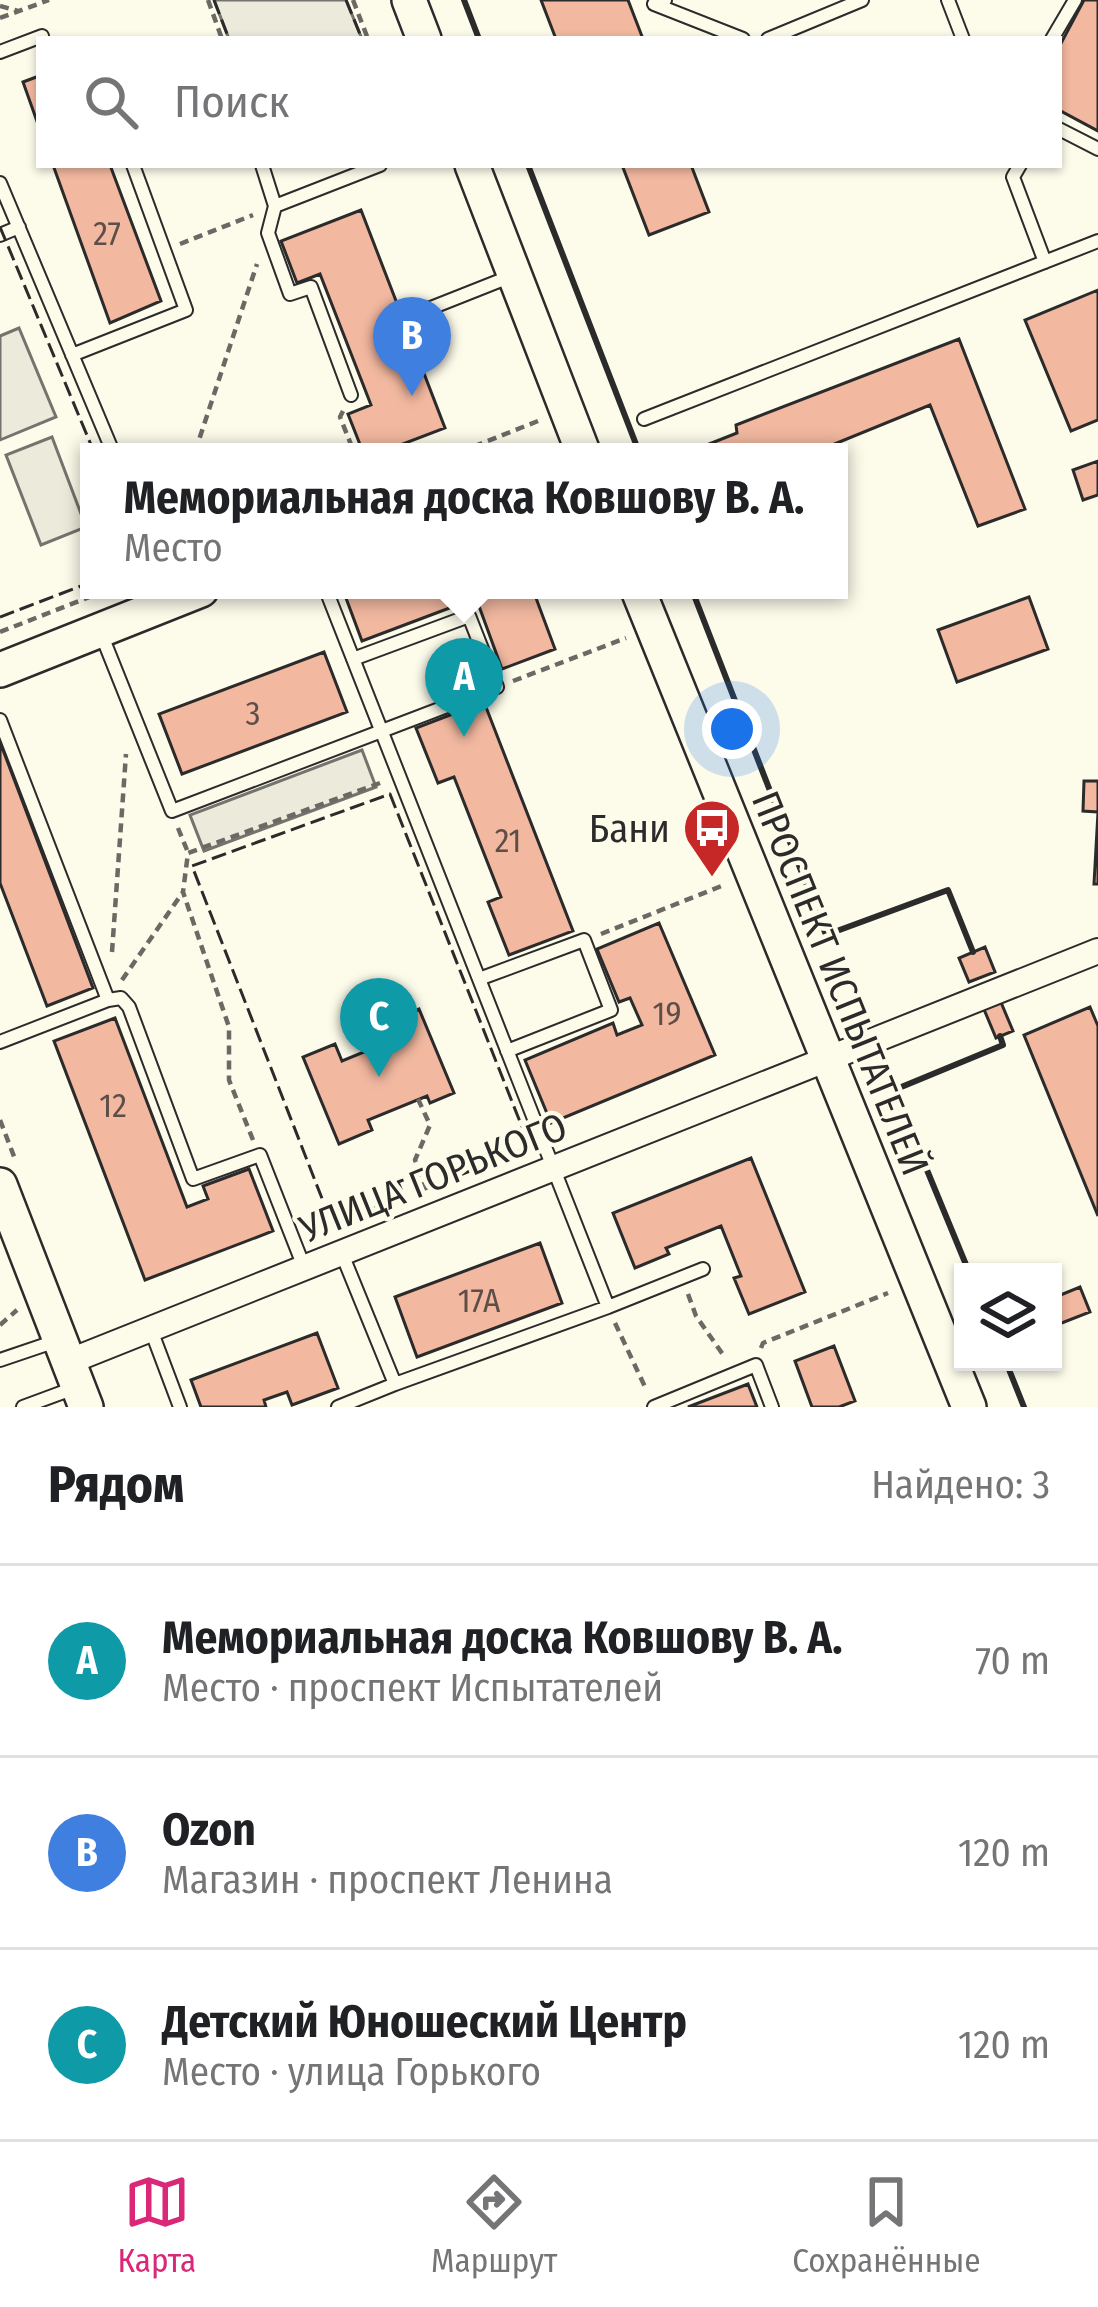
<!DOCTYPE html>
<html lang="ru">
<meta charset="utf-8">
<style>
:root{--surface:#fff;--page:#f2f2f2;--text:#202124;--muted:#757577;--line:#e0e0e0;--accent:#db2777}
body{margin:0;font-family:"Fira Sans Condensed",sans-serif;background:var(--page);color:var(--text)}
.controls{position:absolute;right:36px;bottom:36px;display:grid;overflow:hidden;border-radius:0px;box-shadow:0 3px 9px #0004}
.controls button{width:108px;height:108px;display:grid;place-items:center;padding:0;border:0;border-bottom:3px solid var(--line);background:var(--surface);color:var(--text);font:60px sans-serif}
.you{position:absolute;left:732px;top:729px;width:42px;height:42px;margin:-30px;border:9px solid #fff;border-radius:50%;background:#1a73e8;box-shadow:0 0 0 18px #1a73e833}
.badge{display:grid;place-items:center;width:78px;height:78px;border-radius:50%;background:var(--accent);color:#fff;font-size:39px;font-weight:700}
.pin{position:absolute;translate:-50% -99px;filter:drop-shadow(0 3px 6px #0008)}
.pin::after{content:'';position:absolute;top:63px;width:42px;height:36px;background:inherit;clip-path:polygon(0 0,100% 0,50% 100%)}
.popup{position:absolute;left:80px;top:443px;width:768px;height:156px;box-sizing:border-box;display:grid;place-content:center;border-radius:0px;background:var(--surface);filter:drop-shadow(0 3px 9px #0005);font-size:39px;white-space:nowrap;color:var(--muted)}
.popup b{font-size:45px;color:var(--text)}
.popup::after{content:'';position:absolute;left:50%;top:100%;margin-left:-24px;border:24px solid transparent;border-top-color:var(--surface)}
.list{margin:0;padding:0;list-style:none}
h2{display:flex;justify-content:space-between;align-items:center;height:156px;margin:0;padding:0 48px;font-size:51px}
h2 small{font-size:39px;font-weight:400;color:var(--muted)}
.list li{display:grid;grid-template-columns:78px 1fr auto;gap:36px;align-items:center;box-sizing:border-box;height:192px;padding:0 48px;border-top:3px solid var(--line)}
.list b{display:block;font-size:45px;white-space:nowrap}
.list p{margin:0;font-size:39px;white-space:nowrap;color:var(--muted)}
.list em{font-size:39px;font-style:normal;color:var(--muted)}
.icon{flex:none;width:66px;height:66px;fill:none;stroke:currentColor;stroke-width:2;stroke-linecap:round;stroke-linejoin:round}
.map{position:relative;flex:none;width:1098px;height:1407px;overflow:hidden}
.search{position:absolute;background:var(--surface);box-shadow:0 3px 9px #0004;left:36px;right:36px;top:36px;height:132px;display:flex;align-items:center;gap:30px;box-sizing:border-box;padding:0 42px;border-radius:0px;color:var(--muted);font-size:45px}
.sheet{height:732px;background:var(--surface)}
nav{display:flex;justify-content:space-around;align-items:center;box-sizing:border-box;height:168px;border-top:3px solid var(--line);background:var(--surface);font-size:33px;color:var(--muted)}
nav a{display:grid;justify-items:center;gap:6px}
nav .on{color:var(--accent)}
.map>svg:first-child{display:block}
</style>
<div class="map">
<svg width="1098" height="1407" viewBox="0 0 1098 1407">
<rect width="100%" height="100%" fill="#fdfbea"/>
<path fill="#ecebdb" stroke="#74746e" stroke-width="3" d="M19 328 56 417 0 440V336Z
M52 437 86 527 41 545 6 455Z
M362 750 376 787 204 851 190 815Z"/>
<path fill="#eceadb" stroke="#74746e" stroke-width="3" d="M214 0H346L362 39H229Z"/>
<path fill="#f2b8a0" stroke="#2b2b2b" stroke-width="3" d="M541 0H628L643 39H556Z
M1084 0H1098V131L1059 110V47Z
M39 76V127L23 82Z
M53 165H110L161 301 110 323Z
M622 165H691L709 212 649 235Z
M361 210 445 428 382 452H363L348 414 371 405 320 274 297 283 281 241Z
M1098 290V420L1071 431 1025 320Z
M959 339 1025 509 978 526 930 405 815 452H689L737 433 736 425Z
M1098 461V495L1083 500 1073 470Z
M343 590H533L555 649 502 669 476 598 362 641Z
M1029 597 1048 649 957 682 938 630Z
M324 652 347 712 182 774 159 714Z
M484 702 573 931 509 955 488 902 501 897 454 777 438 783 416 728Z
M0 742 93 988 47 1006 0 883Z
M1084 781H1098V884H1094L1098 812 1083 811Z
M659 923 715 1055 551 1123 525 1060 613 1023 617 1035 642 1025 630 998 619 1002 597 949Z
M985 947 995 972 969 982 959 958Z
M1000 1000 1013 1031 996 1038 983 1007Z
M1090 1007 1098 1026V1216L1024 1035Z
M419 1009 454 1093 430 1103 427 1096 368 1120 372 1130 339 1144 303 1057 335 1044 342 1061 403 1036 396 1019Z
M115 1018 187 1207 208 1199 203 1186 249 1169 273 1231 145 1280 54 1041Z
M751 1158 805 1292 749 1314 734 1278 741 1276 721 1226 666 1248 669 1254 635 1268 613 1213Z
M540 1243 562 1303 417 1357 395 1297Z
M1080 1287 1090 1312 1054 1326 1053 1298Z
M317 1333 338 1388 292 1405 287 1392 264 1400 266 1407H201L191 1380Z
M834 1346 855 1401 839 1407H812L795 1361Z
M748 1384 757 1407H688Z"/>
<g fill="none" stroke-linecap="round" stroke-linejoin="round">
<g stroke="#2b2b2b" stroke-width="16">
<path id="lane" d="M665 0 654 4 743 39
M948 0 963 39
M768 39 862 0
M1052 39 1075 0
M0 52 42 36
M1059 129 1098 149
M262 165 275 206
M1020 165 1013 177 1045 262
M0 183 113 452
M0 235 19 227
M403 319 514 275
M72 355 186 310 133 165
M351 395 311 287 290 294 268 233 275 206 380 165
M644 419 1098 241
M326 590 608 1307 703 1269
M100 631 172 811 497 687 469 616 353 659
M0 720 108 1000 0 1042
M479 979 584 940 611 1010 507 1051
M108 1000 121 998 129 1007 193 1179 260 1155 304 1267
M151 1330 180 1407
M0 1360 59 1340
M395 1384 608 1307
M23 1407 77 1387
M338 1407 395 1384 342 1254
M654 1407 756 1365 772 1407"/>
</g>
<g stroke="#2b2b2b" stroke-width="28">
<path id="street" d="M68 1362 1098 951"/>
</g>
<g stroke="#2b2b2b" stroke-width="38">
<path id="secondary" d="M409 0 424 39
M472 165 583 452
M638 590 969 1407
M0 670 201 590
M0 1185 86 1407"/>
</g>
<path stroke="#6a6964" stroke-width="4.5" stroke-dasharray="9 6" stroke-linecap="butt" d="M208 0 222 39
M353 0 368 39
M0 6 18 11
M0 18 49 0
M180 244 253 215
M343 411 340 417 354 452
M195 452 257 264
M460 452 538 421
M0 632 107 590
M513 681 626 638
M178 828 187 850
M601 934 724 885
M112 952 126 754
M122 980 183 892
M418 1099 430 1125 415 1160 428 1193
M0 1120 15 1159
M253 1140 229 1080V1027L183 892 188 853 380 783
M688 1294 696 1316 724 1356
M615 1323 646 1389
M0 1325 17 1310
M761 1348 763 1343 888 1293"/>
<use href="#lane" stroke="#fdfbea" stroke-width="12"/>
<use href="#street" stroke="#fdfbea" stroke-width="24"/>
<use href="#secondary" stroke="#fdfbea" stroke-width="33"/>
<path stroke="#2b2b2b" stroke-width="3" stroke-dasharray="15 6" stroke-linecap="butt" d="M214 0 229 39
M346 0 362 39
M0 227 94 452
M0 617 89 583
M390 794 530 1147 455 1177 448 1162 398 1182 404 1196 332 1224 192 866Z"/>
<path stroke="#2b2b2b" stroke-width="6" d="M464 0 479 39
M528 165 639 452
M692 590 826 935 948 890 973 952
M969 1272 894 1090 1003 1045 1000 1036
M1006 1362 1024 1407"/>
</g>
<defs>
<g id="bus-pin" transform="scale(3)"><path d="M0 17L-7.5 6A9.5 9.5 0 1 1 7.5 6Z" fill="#c62828" stroke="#fdfbea"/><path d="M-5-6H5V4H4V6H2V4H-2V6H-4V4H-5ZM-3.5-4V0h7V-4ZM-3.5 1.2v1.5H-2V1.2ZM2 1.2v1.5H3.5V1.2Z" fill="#fff"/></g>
</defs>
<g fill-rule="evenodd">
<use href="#bus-pin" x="712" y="828"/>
</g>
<g text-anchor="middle" stroke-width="9" stroke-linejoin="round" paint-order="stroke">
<g font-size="33" fill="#5d4e48">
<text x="107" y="245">27</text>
<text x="253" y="725">3</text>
<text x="508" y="852">21</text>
<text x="667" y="1025">19</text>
<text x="113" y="1117">12</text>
<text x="479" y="1312">17А</text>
</g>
<g font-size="39" fill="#2b2b2b" stroke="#fdfbea" text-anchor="end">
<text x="670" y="842">Бани</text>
</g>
<g font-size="39" fill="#2b2b2b" stroke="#fdfbea">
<text transform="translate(841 983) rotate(68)" y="14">ПРОСПЕКТ ИСПЫТАТЕЛЕЙ</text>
<text transform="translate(433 1177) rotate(-22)" y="14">УЛИЦА ГОРЬКОГО</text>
</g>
</g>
</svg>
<div class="controls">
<button><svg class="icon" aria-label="layers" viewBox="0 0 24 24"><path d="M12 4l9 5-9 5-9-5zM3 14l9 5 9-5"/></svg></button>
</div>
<div class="you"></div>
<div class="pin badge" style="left:464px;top:737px;background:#0f9aa8">A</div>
<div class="popup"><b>Мемориальная доска Ковшову В. А.</b>Место</div>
<div class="pin badge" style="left:412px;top:396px;background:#3f7fe0">B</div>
<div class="pin badge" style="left:379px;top:1077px;background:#0f9aa8">C</div>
<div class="search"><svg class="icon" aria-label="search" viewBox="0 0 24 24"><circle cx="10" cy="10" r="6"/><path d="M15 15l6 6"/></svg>Поиск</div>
</div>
<section class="sheet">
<h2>Рядом<small>Найдено: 3</small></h2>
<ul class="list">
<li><span class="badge" style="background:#0f9aa8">A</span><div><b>Мемориальная доска Ковшову В. А.</b><p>Место · проспект Испытателей</p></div><em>70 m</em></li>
<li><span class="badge" style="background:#3f7fe0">B</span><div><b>Ozon</b><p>Магазин · проспект Ленина</p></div><em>120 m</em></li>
<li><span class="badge" style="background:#0f9aa8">C</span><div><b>Детский Юношеский Центр</b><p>Место · улица Горького</p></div><em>120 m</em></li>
</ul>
</section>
<nav>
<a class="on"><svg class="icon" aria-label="map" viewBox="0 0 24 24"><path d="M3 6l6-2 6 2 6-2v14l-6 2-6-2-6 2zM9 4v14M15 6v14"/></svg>Карта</a>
<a><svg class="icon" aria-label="directions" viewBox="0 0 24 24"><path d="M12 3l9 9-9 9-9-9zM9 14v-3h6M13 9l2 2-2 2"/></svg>Маршрут</a>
<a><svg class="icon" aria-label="saved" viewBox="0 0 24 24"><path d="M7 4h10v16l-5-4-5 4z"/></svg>Сохранённые</a>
</nav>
